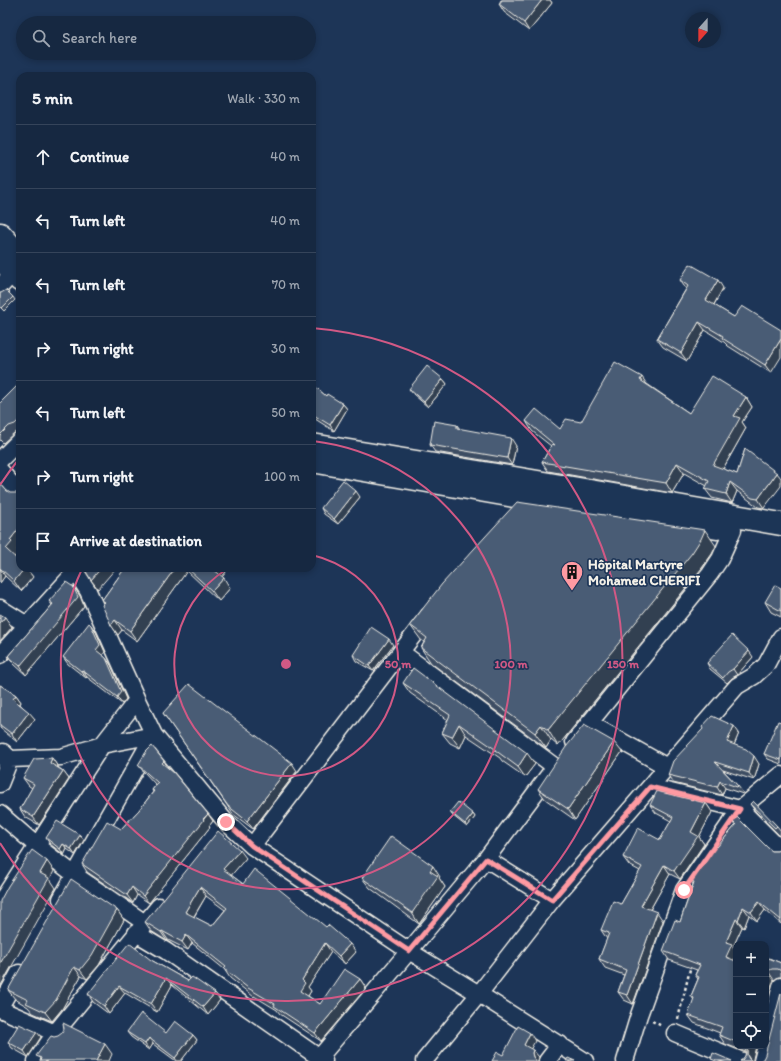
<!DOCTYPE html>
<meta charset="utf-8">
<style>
:root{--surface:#162841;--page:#23344c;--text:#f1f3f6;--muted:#9ea6b1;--line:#35445a}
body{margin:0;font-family:Itim,sans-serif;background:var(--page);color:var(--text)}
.controls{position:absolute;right:12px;bottom:12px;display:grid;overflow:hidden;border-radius:8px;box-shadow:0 2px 6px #0003}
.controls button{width:36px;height:36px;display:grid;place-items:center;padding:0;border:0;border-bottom:1px solid var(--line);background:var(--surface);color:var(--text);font:20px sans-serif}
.compass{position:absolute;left:685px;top:12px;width:36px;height:36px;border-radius:50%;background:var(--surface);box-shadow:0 2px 6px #0003;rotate:201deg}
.stop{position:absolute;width:12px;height:12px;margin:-9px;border:3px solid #ff9aa2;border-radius:50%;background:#fff}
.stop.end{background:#ff9aa2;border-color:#fff;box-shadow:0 1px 4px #0008}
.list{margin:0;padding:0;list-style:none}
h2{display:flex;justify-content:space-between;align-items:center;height:52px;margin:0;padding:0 16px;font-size:17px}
h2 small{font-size:13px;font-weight:400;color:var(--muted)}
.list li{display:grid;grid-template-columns:26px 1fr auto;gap:12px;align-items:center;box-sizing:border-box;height:64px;padding:0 16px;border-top:1px solid var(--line)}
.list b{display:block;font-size:15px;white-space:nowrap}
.list em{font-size:13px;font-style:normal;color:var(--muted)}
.icon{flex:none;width:22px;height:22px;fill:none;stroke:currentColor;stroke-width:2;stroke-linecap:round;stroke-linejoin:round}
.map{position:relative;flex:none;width:781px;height:1061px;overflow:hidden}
.search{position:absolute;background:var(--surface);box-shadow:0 2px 6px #0003;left:16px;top:16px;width:300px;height:44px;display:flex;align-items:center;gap:10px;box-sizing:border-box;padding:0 14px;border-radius:22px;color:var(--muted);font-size:15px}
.panel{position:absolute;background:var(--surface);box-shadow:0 2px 6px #0003;left:16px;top:72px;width:300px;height:500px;border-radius:12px}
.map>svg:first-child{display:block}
</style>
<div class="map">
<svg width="781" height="1061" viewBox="0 0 781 1061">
<rect width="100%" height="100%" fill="#1d3557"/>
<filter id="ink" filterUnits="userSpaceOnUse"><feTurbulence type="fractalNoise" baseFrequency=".025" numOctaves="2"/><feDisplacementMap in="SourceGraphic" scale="8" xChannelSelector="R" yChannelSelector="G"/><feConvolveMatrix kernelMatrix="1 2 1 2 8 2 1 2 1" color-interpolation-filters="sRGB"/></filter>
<g filter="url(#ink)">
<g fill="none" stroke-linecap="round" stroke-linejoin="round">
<g stroke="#f4f1e8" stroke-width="19">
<path id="minor" d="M0 287 13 273
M0 460 20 440
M0 470 20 494
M73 568 88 591 137 700 154 735 226 822 252 846 409 951 479 994 585 1061
M0 608 27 625
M401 652 554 766
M0 655 75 572
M589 723 667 767
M574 742 710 574 720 559 733 530
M0 757 10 759 61 757 102 745 154 735
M0 784 10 759 3 752
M650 787 740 809 781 850
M0 814 37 846 75 875 145 923
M252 846 429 615
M486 859 552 900
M61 899 154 735
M0 903 102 745 137 700
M136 933 166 951 324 1061
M0 1007 19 973
M0 1009 55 1033 62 1038
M675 1033 742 1061
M766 1044 781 986
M319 1058 409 951 486 859 551 772
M36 1061 55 1033 159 906
M424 1061 479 994 552 900 737 686 754 676 766 665 781 637
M547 1061 560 1044
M625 1061 639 1015 684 890 740 809 781 775
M762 1061 766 1046"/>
</g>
<g stroke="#f4f1e8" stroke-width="25">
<path id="primary" d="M0 234 20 256
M0 258 20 280
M312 445 532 481 781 524
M312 461 520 497 717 528"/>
</g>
<path stroke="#f4f1e8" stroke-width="2.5" stroke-dasharray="3 3" stroke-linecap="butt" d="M678 1019 691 965
M652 1021 662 1026"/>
<use href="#minor" stroke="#1d3557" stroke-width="16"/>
<use href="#primary" stroke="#1d3557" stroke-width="22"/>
</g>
<path fill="#3e4e64" stroke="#f4f1e8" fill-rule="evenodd" d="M501 0H550L552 3 529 31 504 12 499 4Z
M680 280 723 288 714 305 734 317 771 373 728 346 724 342 705 330 687 361 663 347 657 339 686 289Z
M0 293 13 297 15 300 4 311 0 307Z
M443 379 447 384 428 407 413 394 409 389Z
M20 383V431L14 433 3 443 0 440V403Z
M312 384 326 396 343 404 347 409 334 431 312 417Z
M647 384 689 413 746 397 752 407 742 422 746 428 723 469 737 474 745 449 764 508 758 507 737 491 732 503 712 498 705 489 707 486 684 473 672 493 548 471 542 462 551 446 532 431 526 421 560 429 581 422Z
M457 425 460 429 516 446 512 465 435 452 430 445Z
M0 483 17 549 19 552 15 557 20 568H26L33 577 21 591 5 576 0 583Z
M360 497 338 524 324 514 321 508Z
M716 546 712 554 702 568 558 746 551 740 546 748 431 663 421 648 424 642 421 640 410 625Z
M125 568H222L226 572 222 577 230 588 219 601 187 571 137 641 122 630 118 635 111 625 104 603 102 600Z
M72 586H73L80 596 84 606 26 675 14 664 8 656 52 605 49 601Z
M781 588V617L771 612 765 602Z
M96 632 105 652 103 655 111 665 126 699 122 704 87 677 86 678 68 664 63 657Z
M393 645 373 671 356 661 353 655Z
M753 657 737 675 732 678 727 683 710 669 707 663Z
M403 683 535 764 525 777 502 761 500 758 466 735 460 748 450 743 442 733 448 720 410 693Z
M0 685 16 695 21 702 20 704 35 719 17 742 0 728Z
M163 713 297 771 253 829 233 814Z
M781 722V764L768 759 764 754Z
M703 729 739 733 734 745 759 764 754 780 723 770 738 786 744 794H743L725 788 722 795 673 783 668 775Z
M622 752 575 820 545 799 538 789Z
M52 758 58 767 63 771 69 779 39 825 25 817 20 809 32 788 29 786 23 778Z
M164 761 169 769 213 821 209 826 210 827 149 903 137 895 133 903 87 872 82 864 121 829 139 810 153 792 152 790 156 785 144 772 138 765Z
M706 803 712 812 699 837 704 844 680 879 670 874 650 910 663 921 633 1004 624 1000 618 992 624 975 605 968 599 959 607 939 601 930 621 904 640 871 629 865 623 857 660 840 671 821 656 813 650 805Z
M750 804 777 826 781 831 780 836 756 812Z
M450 812 473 814 475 817 467 827 452 815Z
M732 821 772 851H777L781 849V924L765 910 757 921 749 915 744 928 742 927 733 947 736 951V956L734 961H736V1046H756L753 1059V1061H740L742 1060 745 1056 746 1052 725 1044 719 1035 720 1033 694 1023 688 1015 694 1000 691 996 698 979 695 975 697 970 669 960 663 951 680 922 693 884 690 880 717 847 735 826Z
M46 838 84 840 75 855 67 849 64 855 50 844Z
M246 858 231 875 243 884 356 952 345 964 331 952 308 987 311 991 308 996 320 1004 360 979 366 988 321 1041 280 1014 277 1010 254 996V997L230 978 224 969 192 943 188 950 168 940 167 941 151 931 145 922ZM206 896 225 910 212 926 194 917Z
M440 877 439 878 445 887 419 924 370 888 362 878Z
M117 910 124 920 99 965 87 979 81 976 62 1009 52 1021 33 1013 28 1007 15 999 8 990Z
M766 957 781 963V977H778L774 980 772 984 766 1007Z
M151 960 188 981 215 993 220 1000 208 1015 172 985 157 1012 125 993 109 1014 93 1002 88 994Z
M127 1032 166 1033 193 1035 197 1040 181 1061H176L153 1044 149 1050 131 1037Z
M41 1037 28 1057 12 1048 8 1042Z"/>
<path fill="#324051" stroke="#f4f1e8" d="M542 0H550L552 3 529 31 524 23Z
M718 280 723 288 712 308 706 300Z
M699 322 705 330 687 361 681 353Z
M781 339V357L771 373 765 365Z
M642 377 648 386 640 380Z
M443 379 447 384 428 407 424 402Z
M746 397 752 407 742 422 746 428 720 474 713 465 734 416Z
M343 404 347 409 334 431 330 425Z
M511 438 516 446 512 465 507 458Z
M677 463 684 473 672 493 666 483Z
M777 473 781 478V486L764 508 758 499Z
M730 482 737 491 732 503 726 494Z
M356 491 360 497 338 524 334 519Z
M20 527V546L17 549 19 552 13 559 6 549 10 540Z
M705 530 716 546 712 554 702 568 558 746 548 730Z
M25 568H26L33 577 21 591 14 581Z
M101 568H116L98 589 91 580Z
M175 568H184L187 571 137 641 130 631Z
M214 568H222L226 572 220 579 213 569Z
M0 569 5 576 0 583Z
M224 578 230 588 219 601 212 591Z
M74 587 80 596 84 606 26 675 20 666Z
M5 617 12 627 0 641V623Z
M115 620 122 630 118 635 111 625Z
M91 625 96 632 105 652 101 657 96 650Z
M389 639 393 645 373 671 369 666Z
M749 651 753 657 737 675 733 669Z
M106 658 111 665 126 699 122 704 117 697Z
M82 670 87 677 86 678 81 671Z
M16 695 21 702 18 706 13 699Z
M29 712 35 719 17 742 12 734Z
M459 724 466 735 460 748 452 737Z
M541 725 551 740 546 748 535 733Z
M734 726 739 733 732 750 727 742Z
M614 742 622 752 575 820 568 809Z
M527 753 535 764 525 777 518 767Z
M754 756 759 764 754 780 749 773Z
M52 758 58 767 56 771 50 763Z
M292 763 297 771 253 829 247 821Z
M63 771 69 779 39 825 33 817Z
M720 781 725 788 722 795 717 787Z
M706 803 712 812 699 837 704 844 680 879 674 871 691 832Z
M208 814 213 821 209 826 210 827 149 903 143 896Z
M473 814 475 817 467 827 465 824Z
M80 835 84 840 75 855 71 849Z
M63 844 67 849 64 855 60 849Z
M240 850 246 858 229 878 223 869Z
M47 861 54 871 50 879 56 888 0 987V964L40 873Z
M664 865 670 874 647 915 641 906Z
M433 866 440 877 439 878 445 887 419 924 412 913 430 871Z
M132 887 137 895 133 903 127 895Z
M200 887 206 896 191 921 185 912Z
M759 902 765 910 757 921 751 912Z
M743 907 749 915 744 928 738 920Z
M117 910 124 920 99 965 87 979 80 970Z
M657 912 663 921 633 1004 627 995Z
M736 919 742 927 733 947 736 951V956L732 966 726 957V942Z
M162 931 168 940 167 941 161 932Z
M186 935 192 943 188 950 182 942Z
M325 943 331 952 308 987 311 991 306 999 300 991 302 980Z
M350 944 356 952 345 964 339 956Z
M74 967 81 976 62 1009 52 1021 45 1012Z
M768 971 774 980 772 984 766 1007V975Z
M166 978 172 985 157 1012 151 1004Z
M360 979 366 988 321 1041 315 1033Z
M119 986 125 993 109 1014 104 1006Z
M215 993 220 1000 208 1015 203 1007Z
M37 1032 41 1037 28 1057 24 1051Z
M530 1033 535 1041 529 1052 524 1045Z
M193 1035 197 1040 181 1061H177L175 1058Z
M149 1038 153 1044 149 1050 145 1044Z
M105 1044 112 1054 109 1061H96Z
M748 1046H756L753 1059V1061H751L747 1055V1050Z
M533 1050 539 1057 538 1061H536L533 1057 532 1053Z"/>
<path fill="#485b74" stroke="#f4f1e8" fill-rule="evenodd" d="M502 0H542L524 23 499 4Z
M690 264 718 280 706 300 734 317 742 306 781 330V339L765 365 722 338 723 336 699 322 681 353 657 339 688 286 680 280Z
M6 290 13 297 2 308 0 306V293H1Z
M615 362 642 377 640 380 689 413 712 376 746 397 734 416 740 418 713 465 737 474 745 449 777 473 758 499 752 498 730 482 726 494 705 489 709 481 677 463 666 483 542 462 552 444 555 445 526 421 536 409 560 429 566 419 581 422Z
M427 366 443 379 424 402 409 389Z
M20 383V419L15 424 9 426 0 435V403Z
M312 384 326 396 327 394 343 404 330 425 312 414Z
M434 421 457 425V428L511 438 507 458 430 445Z
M343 480 356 491 334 519 321 508Z
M0 483 6 490 10 493H16L20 495V527L10 540 12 542 6 549 20 562V568H25L14 581 0 568Z
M517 502 705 530 701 539 692 553 548 730 541 725 535 733 421 648 427 638 410 625 442 584Z
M84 568H101L91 580Z
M125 568H175L130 631 115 620 111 625 102 605 105 602 102 600Z
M187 568H214L213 569 224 578 212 591Z
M66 582 72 586H73L78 597 20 666 8 656 53 604 49 601Z
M775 585 781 588V611L765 602Z
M0 614 5 617 0 623Z
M89 623 91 625 100 645 96 650 106 658 121 692 117 697 82 670 81 671 63 657Z
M371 627 389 639 369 666 353 655Z
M732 635 749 651 733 669 728 672 723 678 707 663Z
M413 668 527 753 518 767 495 750V749L459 724 452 737 442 733 450 715 403 683Z
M189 684 292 763 247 821 228 806 163 713Z
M0 685 16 695 13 699 29 712 12 734 0 725Z
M712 716 734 726 727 742 746 749 754 756 749 773 715 762 738 786 737 787 720 781 717 787 668 775 673 761 703 729 702 727Z
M778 721 781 722V760L764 754Z
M584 725 614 742 568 809 538 789 566 747Z
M152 746 164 761 162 763 174 773 208 814 203 819 204 820 143 896 132 887 127 895 82 864 107 821 121 829 139 810 154 791 152 790 158 783 138 765 146 752Z
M52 758 50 763 63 771 33 817 20 809 34 784 23 778 34 759Z
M657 791 706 803 691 832 698 836 674 871 664 865 641 906 657 912 627 995 618 992 626 970 599 959 609 933 601 930 613 901 621 904 642 867 623 857 638 828 660 840 673 817 650 805Z
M753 801 777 826 775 828 750 804Z
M458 802 473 814 465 824 450 812Z
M737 817 768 848 772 851H777L781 849V920L759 902 751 912 743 907 738 920 736 919 726 942 732 944 726 957 736 961V1042L719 1035 722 1027 688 1015 694 998 691 996 699 977 695 975 700 965 663 951 675 920 680 922 694 882 690 880 715 845 717 847 736 825 732 821Z
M57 821 80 835 71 849 63 844 60 849 46 838Z
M218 831 240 850 223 869 243 884 254 869 326 927 328 925 350 944 339 956 325 943 302 980 305 983 300 991 320 1004 344 969 360 979 315 1033 274 1006 275 1004 248 988 224 969 226 967 186 935 182 942 162 931 161 932 145 922ZM200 887 227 908 212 926 185 912Z
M391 836 433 866 430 871 438 876 412 913 362 878Z
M32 850 47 861 40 873 49 878 0 964V901L8 886Z
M71 879 117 910 92 955 80 970 74 967 56 1000 45 1012 26 1003 28 1000 8 990Z
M129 943 151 960 188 981 192 977 215 993 203 1007 166 978 151 1004 119 986 104 1006 88 994Z
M766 957 781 963V971L778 969H772L768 971 766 975Z
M781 993V1061H760L763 1059 765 1055Z
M141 1013 166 1033 175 1021 193 1035 175 1058 149 1038 145 1044 127 1032Z
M63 1023 105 1044 96 1061H40L41 1058 36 1056 51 1036 54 1037 58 1036 62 1033 64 1029Z
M19 1024 37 1032 24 1051 8 1042Z
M518 1026 530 1033 524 1045 533 1050 532 1053 533 1057 536 1061H492L497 1052 503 1055Z
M742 1046H748L747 1050V1055L749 1059 752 1061H740L742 1060 745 1056 746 1052 744 1047Z
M713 1053 732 1061H716L711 1059Z
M568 1058 575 1061H566Z"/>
</g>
<g fill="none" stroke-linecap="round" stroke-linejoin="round" filter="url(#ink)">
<path stroke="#ff9aa2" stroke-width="5" d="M226 822 252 846 409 951 486 859 552 900 650 787 740 809 684 890"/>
</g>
<g fill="none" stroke="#d15985" stroke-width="2">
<path d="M312 555A112 112 0 1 1 227 569"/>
<path d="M313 441A225 225 0 1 1 82 569"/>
<path d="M0 485A337 337 0 0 1 19 459M312 328A337 337 0 1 1 0 843"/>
</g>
<defs>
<g id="building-pin" transform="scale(1.15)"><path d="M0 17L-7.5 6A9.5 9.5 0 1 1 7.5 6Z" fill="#ff9aa2" stroke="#1d3557"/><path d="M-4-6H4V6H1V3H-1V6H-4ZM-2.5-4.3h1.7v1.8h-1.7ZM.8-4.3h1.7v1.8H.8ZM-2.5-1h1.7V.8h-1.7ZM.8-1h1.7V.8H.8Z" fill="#111"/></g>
</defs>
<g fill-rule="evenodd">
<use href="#building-pin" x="572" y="572"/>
</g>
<g text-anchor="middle" stroke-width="3.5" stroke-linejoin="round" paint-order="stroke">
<g font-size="14" font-weight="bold" fill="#f4f1e8" stroke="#1d3557" text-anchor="start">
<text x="588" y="569">Hôpital Martyre<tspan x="588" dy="16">Mohamed CHERIFI</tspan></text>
</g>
</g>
<circle cx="286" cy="664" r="6" fill="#d15985" stroke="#1d3557" stroke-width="2"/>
<g font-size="12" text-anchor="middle" font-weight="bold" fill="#d15985" stroke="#1d3557" stroke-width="3.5" stroke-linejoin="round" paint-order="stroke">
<text x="398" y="668">50 m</text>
<text x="511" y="668">100 m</text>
<text x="623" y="668">150 m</text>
</g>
</svg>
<div class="controls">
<button>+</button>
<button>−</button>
<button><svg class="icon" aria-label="locate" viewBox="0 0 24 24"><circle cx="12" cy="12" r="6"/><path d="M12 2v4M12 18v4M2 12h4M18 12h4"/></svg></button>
</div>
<svg class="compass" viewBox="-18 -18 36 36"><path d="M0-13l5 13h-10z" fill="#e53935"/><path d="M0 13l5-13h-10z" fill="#9ea6b1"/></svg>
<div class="stop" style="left:684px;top:890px"></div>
<div class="stop end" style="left:226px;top:822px"></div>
<div class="search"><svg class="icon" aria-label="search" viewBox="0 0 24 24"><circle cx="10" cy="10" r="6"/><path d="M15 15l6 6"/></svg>Search here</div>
<section class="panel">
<h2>5 min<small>Walk · 330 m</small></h2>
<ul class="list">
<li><svg class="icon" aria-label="ahead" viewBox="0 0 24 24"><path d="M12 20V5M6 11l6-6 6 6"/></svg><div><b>Continue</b></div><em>40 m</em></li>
<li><svg class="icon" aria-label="left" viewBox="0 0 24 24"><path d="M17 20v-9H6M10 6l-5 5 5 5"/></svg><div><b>Turn left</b></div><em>40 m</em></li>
<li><svg class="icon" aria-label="left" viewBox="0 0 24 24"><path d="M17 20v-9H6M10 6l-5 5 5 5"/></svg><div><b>Turn left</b></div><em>70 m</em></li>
<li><svg class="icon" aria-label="right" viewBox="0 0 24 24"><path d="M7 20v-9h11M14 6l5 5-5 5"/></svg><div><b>Turn right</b></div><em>30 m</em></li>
<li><svg class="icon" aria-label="left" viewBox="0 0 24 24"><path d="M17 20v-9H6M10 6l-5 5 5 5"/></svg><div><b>Turn left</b></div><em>50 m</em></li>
<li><svg class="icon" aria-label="right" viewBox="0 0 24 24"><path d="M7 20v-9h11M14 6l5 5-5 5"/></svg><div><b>Turn right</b></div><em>100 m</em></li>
<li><svg class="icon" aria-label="arrive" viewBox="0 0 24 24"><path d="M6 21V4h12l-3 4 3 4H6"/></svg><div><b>Arrive at destination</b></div></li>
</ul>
</section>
</div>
